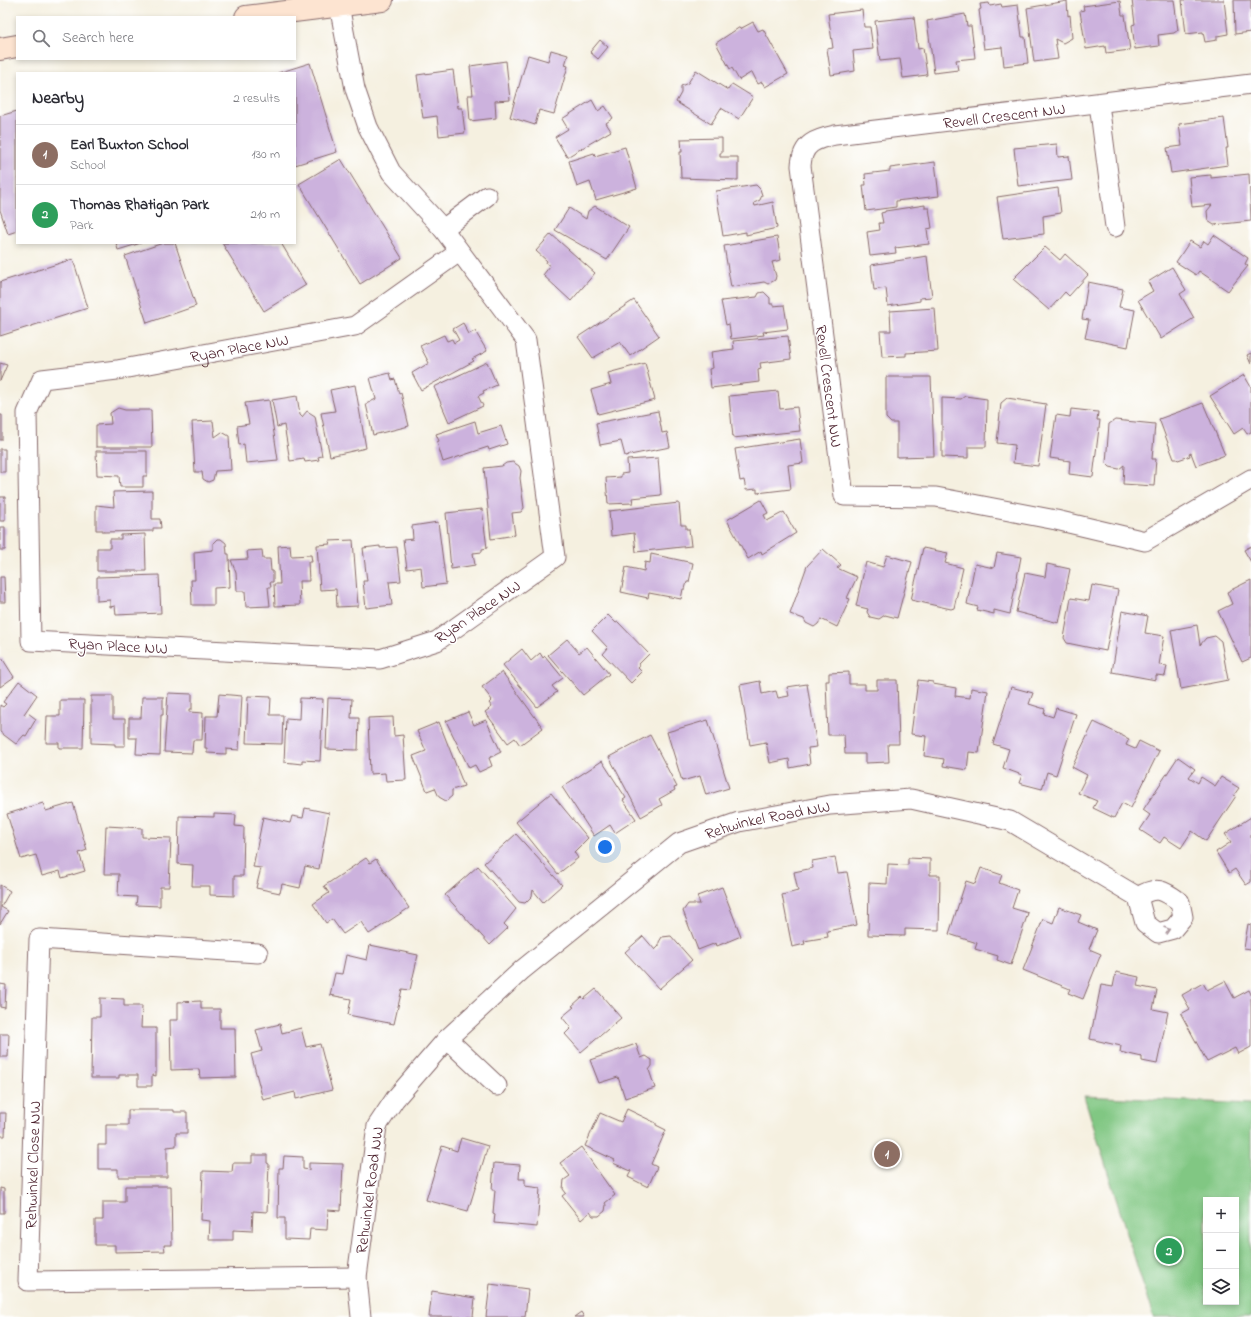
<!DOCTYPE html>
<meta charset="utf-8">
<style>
:root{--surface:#fff;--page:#f2f2f3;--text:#2b2b33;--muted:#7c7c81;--line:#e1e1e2;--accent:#ea580c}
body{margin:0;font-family:"Indie Flower",sans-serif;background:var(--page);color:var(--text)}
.controls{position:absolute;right:12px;bottom:12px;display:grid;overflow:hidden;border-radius:0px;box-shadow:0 2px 6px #0003}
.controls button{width:36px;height:36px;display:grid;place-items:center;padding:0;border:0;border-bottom:1px solid var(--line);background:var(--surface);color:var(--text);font:20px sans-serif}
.you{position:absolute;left:605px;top:847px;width:14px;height:14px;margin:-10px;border:3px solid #fff;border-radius:50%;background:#1a73e8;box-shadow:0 0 0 6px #1a73e833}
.badge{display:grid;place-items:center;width:26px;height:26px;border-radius:50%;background:var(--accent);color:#fff;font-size:13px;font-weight:700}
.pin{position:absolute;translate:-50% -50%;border:2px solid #fff;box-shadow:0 1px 4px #0006}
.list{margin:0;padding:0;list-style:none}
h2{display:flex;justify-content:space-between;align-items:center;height:52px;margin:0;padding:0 16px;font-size:17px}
h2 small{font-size:13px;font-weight:400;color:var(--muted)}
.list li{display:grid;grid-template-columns:26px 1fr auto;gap:12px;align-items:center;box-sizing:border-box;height:60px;padding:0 16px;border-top:1px solid var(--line)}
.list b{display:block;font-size:15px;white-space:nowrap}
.list p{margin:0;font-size:13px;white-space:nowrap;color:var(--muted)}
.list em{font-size:13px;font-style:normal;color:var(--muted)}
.icon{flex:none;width:22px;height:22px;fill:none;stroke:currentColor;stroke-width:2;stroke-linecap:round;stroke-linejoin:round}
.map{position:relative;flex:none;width:1251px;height:1317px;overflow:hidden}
.search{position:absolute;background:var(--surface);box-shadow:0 2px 6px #0003;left:16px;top:16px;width:280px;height:44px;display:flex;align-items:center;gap:10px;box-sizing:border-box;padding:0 14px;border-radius:0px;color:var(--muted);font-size:15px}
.panel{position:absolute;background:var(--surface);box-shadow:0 2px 6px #0003;left:16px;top:72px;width:280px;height:172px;border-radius:0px}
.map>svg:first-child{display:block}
</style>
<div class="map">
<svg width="1251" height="1317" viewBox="0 0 1251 1317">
<rect width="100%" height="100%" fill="#fff"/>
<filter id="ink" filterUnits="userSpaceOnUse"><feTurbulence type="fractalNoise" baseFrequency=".025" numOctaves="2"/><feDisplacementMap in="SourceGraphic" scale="8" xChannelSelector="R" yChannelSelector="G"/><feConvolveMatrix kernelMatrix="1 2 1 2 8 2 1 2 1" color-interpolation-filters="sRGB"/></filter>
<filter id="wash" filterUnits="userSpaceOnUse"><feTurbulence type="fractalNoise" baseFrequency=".012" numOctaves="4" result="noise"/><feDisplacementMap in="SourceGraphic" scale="16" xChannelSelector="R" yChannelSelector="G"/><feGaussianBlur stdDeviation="0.9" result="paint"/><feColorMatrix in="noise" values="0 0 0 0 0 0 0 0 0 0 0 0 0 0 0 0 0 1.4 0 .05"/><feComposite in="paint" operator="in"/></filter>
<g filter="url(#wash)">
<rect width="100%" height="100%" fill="#f5f0e0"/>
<path fill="#81c783" stroke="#667357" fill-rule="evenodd" d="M1084 1096 1251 1104V1317H1153ZM1206 1200H1236V1302H1206Z"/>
<g id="blocks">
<path fill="#ccb2dd" d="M1132 0H1174L1178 30 1174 33 1158 35 1159 46 1135 49 1132 25 1135 24Z
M1182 0H1224L1228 34 1217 36V40L1205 42 1203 32 1186 34Z
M1234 0H1251V32L1235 34Z
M1067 1 1068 16 1070 15 1072 38 1063 43 1055 39 1058 59 1034 62 1027 8Z
M1120 1 1122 15H1125L1130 50 1106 53 1105 46 1086 49 1080 11 1084 10 1083 6Z
M989 3 990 6 1001 4 1002 7 1018 5 1022 37H1025L1028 63 1004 66 1002 47 984 49 979 10 981 9 980 4Z
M862 10 864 27H870L873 49 853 51 855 71 831 75 827 49 833 48 828 14Z
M965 14 967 26H971L975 58 956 60 958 70 934 73 927 21Z
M914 17 918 49 923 48 927 75 903 78 900 59 880 61 875 21Z
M753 22 758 31 763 29 788 74 765 87 762 82 758 84 752 72 739 80 732 68 730 69 716 43 740 27V29Z
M600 40 608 47 598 59 590 52Z
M551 50 568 55 565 65 568 66 554 114 539 110 535 125 510 117 528 55 548 61Z
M506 61 510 100 495 101 496 118 470 121 468 95H473L470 66Z
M310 63 337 152 295 165V73H278Z
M453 70 458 108H462L465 133 439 136 437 116 423 118 417 75Z
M696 70 728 90 732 84 753 97 739 119 721 108 711 124 676 102 681 93V86L688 83Z
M592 100 598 111 605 106 613 118 606 123 611 131 567 157 555 137 568 129 562 119Z
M17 111V231L8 234 0 210V116Z
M1224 118 1228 148H1226L1228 165 1171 173 1167 148 1182 146 1179 124Z
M722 138V153H720V157H738V180L681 178 680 152H682L681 139Z
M1057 144 1058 157 1069 156 1072 180 1018 186 1014 148Z
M625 147 637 188 596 200 590 182 577 187 569 161 594 153 595 156Z
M341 159 402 258 360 284 299 184Z
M935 162 939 196 896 201V207L866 211 863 185H866L865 174 890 171V168Z
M1249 174 1251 221 1214 225 1208 221 1207 211 1212 205 1192 207 1189 177 1211 175V178Z
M756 185 760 189 762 195 760 200 754 203 755 206 773 202 777 228 746 235V232L723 236 716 191Z
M1058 188 1061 213 1043 216 1044 234 1003 239 997 197Z
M925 205V208H929L932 228 927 229 929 244 895 248 896 253 870 256 867 232 880 230 879 223H883L881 213 885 212V211Z
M595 206 629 227 607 260 555 230 569 208 586 219 588 211Z
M551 234 595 273 571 301 543 275 550 266 546 263 547 261 536 251Z
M1214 235 1248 258 1245 264 1248 266 1228 291 1199 271 1196 275 1176 262 1190 241 1200 247 1204 241 1208 244Z
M777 237 781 260 772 262 776 276 775 280 768 284 764 282 731 287 724 246Z
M116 243H141L118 250Z
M163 243H175L196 306 147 323 125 256Z
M222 243H281L306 285 264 311Z
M1045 247 1060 260 1065 254 1088 275 1069 296 1065 292 1049 310 1013 279Z
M927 256 932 297 920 298V301L888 306 886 288 874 290 871 265Z
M73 259 88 308 0 336V282Z
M1172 267 1186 290 1180 294 1194 318 1161 339 1138 300 1153 291 1148 282Z
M1088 282 1123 289 1119 307 1135 310 1128 347 1085 338 1089 320 1082 319Z
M764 292 770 298V304H773V306L784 305 788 329 763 332 764 335 731 339 729 324 726 325 721 301 757 297 759 293Z
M634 300 659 336 630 356 620 342 593 358 578 337Z
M935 308 938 351 906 353V356L882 357 880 331H891L890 311Z
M463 323 469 334 475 331 487 351 472 359 474 361 421 390 412 373 429 363 420 346 444 335 447 341 452 339 454 343 459 340 453 329Z
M788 336 791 359 760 363 761 369 758 370 759 382 711 388 709 369 713 368 711 352 734 349 733 341Z
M1251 353V364L1247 355Z
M487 362 497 385 483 391 484 393 478 396 483 406 449 422 434 387Z
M0 363 7 365 0 381Z
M645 363 655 400 598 414 591 390 611 384 608 373Z
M390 373 392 380 395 379 399 394 401 393 409 426 373 435 366 404 376 399 370 378Z
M1244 375 1251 387V432L1247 434 1243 428 1234 434 1210 396Z
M886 377H931L934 456 897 457V423H891L886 418Z
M355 385 366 448 330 456 321 413 335 411 330 390Z
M778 391 780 409 797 407 800 431 733 438 729 396Z
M297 396 300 415 302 417 307 411 315 416 322 456 318 457 319 460 305 462 304 459 290 461 284 425 277 427 272 400Z
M965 396 987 399 986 447H968V458L942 457V398L961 399Z
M1007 398 1046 404 1038 466 1013 463 1015 445 997 443 1001 403Z
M269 400 278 460 246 463 244 444 239 445 237 426 249 424 245 403Z
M1203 403 1225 455 1196 466 1191 453 1189 454 1190 456 1178 460 1177 459H1174L1159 419Z
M118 408 125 410H151L152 447H96V425L111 424 110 413Z
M1071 409 1098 412 1097 420H1100L1093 477 1069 474 1070 461 1050 458 1056 415 1070 417Z
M658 411 662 433 667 432 670 447 625 456 621 441 600 445 596 423Z
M0 415H2V440H0Z
M1115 420 1155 424 1152 459H1156L1154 486 1123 484 1124 465 1119 469 1110 467 1106 463 1109 424Z
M213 421 215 437 222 432 229 436 231 470 215 471 213 480 208 482 203 479 202 472H195L192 422Z
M475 421 478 433 501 426 507 444 489 450 488 447 443 462 437 442 439 441 436 434Z
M800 439 803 463 788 465 791 489 757 493V489L746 490 744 480 740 481 735 449Z
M0 449H5V472H0Z
M96 451H147V476H143V487H120L119 476 97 475Z
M658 458 661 495 632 498 633 503 608 504 606 478 621 477V474L628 473 627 460Z
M513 462 519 466 521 471 520 478 524 508 521 512 512 513 515 535 491 539 484 468 502 466 506 463Z
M152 491V519H160L161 528H153V531L103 532V530H96V505L114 507 113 492Z
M0 497H5V521H0Z
M761 500 768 513 764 515 767 521 784 512 796 533 762 554 761 551 748 559 727 520Z
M679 503 681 525H686V529H689L691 546 636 552 634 533 611 536 609 511Z
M482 509 487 548 482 549V552L473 553 475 565 451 569 446 513Z
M438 522 446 584 423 587 421 567 407 569 403 540 413 539 412 526Z
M0 527H5V550H0Z
M145 534 146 571H97V548H110V539H121V535Z
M217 539H221L226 543 227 554H229L230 587 214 588V605H192L191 580H195L194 552 213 550V543Z
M353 540 358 606 337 607 336 589 320 590 317 545 330 544 329 541Z
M290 545 291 556 311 555 312 562H308L309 581H299L300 605 275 606 274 584H280L278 546Z
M380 546V548L397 547 401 581 389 582 392 605 366 608 363 581H367L363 548Z
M1251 546V562L1244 550Z
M923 548 948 553 945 563 963 568 954 608 951 609 911 600Z
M823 549 841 565 837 568 857 577 847 598 850 599 837 627 821 619 818 624 814 627 806 623 804 619 790 614 807 566Z
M262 550 263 559H270L271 571H273V582H270L271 587H268L270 606 246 607 245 591H237L236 573 231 560 248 559 247 551Z
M997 553 1021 557 1010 614 994 610V614L977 610 978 607 967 604 975 564 994 568Z
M651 554 693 563 689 582H687L685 589H683L681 599 649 593 648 598 621 592 626 567 644 571 645 562 650 563Z
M887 555 912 562 897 618 885 615 879 619 870 617 867 612 868 609 856 606 866 562 883 567Z
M1047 564 1070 569 1059 623 1016 612 1025 573 1045 577Z
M159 575 161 613 116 615 115 606 110 607V600L97 601V577Z
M0 577H4L5 602H0Z
M1251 580V658L1242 662 1218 611 1232 604 1227 592Z
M1092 585 1118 590 1106 651 1067 643 1064 638 1071 598 1089 601Z
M1122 611 1148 616 1145 633 1164 636 1159 665 1167 666 1165 676 1156 675V680L1112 672Z
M608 615 616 623 618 622 649 654 639 664 640 666 638 668 642 672 631 683 603 654 608 648 592 631Z
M1197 625 1200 645 1206 638 1215 636 1221 641 1228 680 1181 689 1171 630Z
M567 639 579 653 587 647 609 674 583 695 548 655Z
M522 649 531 661 540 653 543 658 545 656 563 678 552 686 557 692 537 707 503 665Z
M2 658 14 677 0 687V659Z
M502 672 543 728 520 745 515 738 508 743 485 712 492 707 489 703 492 700 482 687Z
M849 672V684H865V690H877V680H897L899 744H888L889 762 865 763V754H845L844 735H828L826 681H829V673Z
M918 680 933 682V684L956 688 955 696 970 698 971 688 988 691 979 753 969 752 967 770 943 766 944 759 924 756 926 736 911 734Z
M19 681 37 695 24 714 26 715 28 713 36 719 26 736 24 735 16 744 0 732V705L3 707 6 704 3 702Z
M760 681 762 694 776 691 778 698 789 696 787 687 807 684 817 747 808 748 810 764 790 768 789 759 770 763 766 742 750 745 740 685Z
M1011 687 1033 693 1029 704 1045 709 1044 714 1053 717 1056 708 1076 714 1056 775 1047 772 1042 789 1019 783 1022 775 1003 768 1009 749 993 744Z
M168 693 192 694V709H189V712L203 713 202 740H193L192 753 164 752Z
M219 694 242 696 239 750 226 749V754L207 753V748H205L206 716H217Z
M91 696H113V719H125V746H115V744L91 743Z
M248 696 271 697 270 715H283L282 744 246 743Z
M142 697H163V715H161L160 755 136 754 137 738H129V718H141Z
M300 698 323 699 320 761 302 760V764L284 762 286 718 299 719Z
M328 698 352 699 351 718H359L358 750 326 749Z
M60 700H84L83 748H59V743H46L47 716H60Z
M468 712 474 725 486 720 501 752 489 758 492 766 479 772 475 765 469 768 446 721Z
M393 717 394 736 403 735 406 780 386 781 385 773 370 774 368 718Z
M708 720 729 788 706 795 700 776 682 781 667 732Z
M439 722 464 786 452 790V796L446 801 439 797 435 788 427 791 413 756 426 751 417 731Z
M1094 722 1129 739 1126 745 1135 749 1139 741 1159 751 1131 808 1122 803 1114 818 1093 808 1097 801 1078 793 1087 775 1072 767Z
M650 735 677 787 674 788 675 790 659 799 662 805 641 817 609 757Z
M1178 757 1195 769 1189 777 1198 783 1201 777 1215 786 1221 777 1239 788 1234 795 1236 796 1206 841 1192 831 1181 848 1164 837 1160 843 1140 830 1150 815 1143 810Z
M602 761 626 798 623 800 636 819 615 833 610 825 594 836 562 787Z
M551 793 588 838 574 852 578 858 558 874 516 822Z
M43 803 46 811 73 803 87 850 79 853 85 871 62 878 60 871 42 876 36 855 21 859 7 814Z
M305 808 329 813 319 869 305 866 300 888 282 884 280 893 256 888 261 868 253 867 263 817 290 823 292 816 303 818Z
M214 814 236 815 235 826 244 827 243 876H234V896L210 895V886H192L193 865 178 864 179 816 214 817Z
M1251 817V882L1246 885 1235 869 1229 873 1216 852 1231 842 1225 834Z
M106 826 142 828V837L171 838 169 887H160V906L136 905 137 897 118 896 119 874H104Z
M516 834 562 885 543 902 533 890 532 896 525 903 519 902 484 863Z
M835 857 838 873 847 872 857 925 827 931 828 937 804 941 805 944 792 947 782 895 798 891 794 872 813 868 812 861Z
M366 858 370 863 376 859 409 908 369 934 361 922 343 934 332 919 326 923 313 904 329 893 324 886Z
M908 858 930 859V875H940L939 930 905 929V936L868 935 869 883 887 884 888 864 908 865Z
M478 866 516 909 504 924 508 928 490 945 445 895Z
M981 868 1002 875 999 883 1018 890 1012 908 1028 913 1011 965 997 960 998 956 975 949 977 943 949 934 966 881 975 884Z
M0 885 10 891 1 907 8 911 0 924Z
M722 887 741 936 717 946 716 943 698 950 683 911 688 904H700L697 896Z
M1059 907 1081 915 1078 922 1097 930 1089 949 1101 954 1083 999 1068 993 1070 989 1023 970 1043 919 1053 923Z
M1248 924 1251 925V949L1244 948Z
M643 936 655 950 659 946V942L662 937 671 936 692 960 659 989 625 952Z
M370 945 418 955 410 990 402 989 394 1024 348 1015 351 999 330 995 335 973 342 974 346 955 367 960Z
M1116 972 1139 977 1137 986 1157 990 1153 1009 1168 1012 1157 1064 1142 1061V1057L1120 1052 1121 1046 1090 1039 1101 985 1113 987Z
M1225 981 1234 998 1249 990 1251 994V1047L1238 1054 1235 1048 1207 1062 1181 1014 1190 1009 1182 995 1203 983 1207 990Z
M0 984 6 985 5 1008 0 1007Z
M596 989 621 1018 581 1052 565 1034 571 1028 562 1017 574 1007 572 1006 582 997 584 999Z
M100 998 124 999V1006H142L141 1028H156V1076L152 1075V1086H138V1075H119V1078H91L92 1017H100Z
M201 1001V1009H220V1028H235L236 1077 200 1078 199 1069 171 1070 170 1020H178V1002Z
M280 1024 282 1033 301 1028 306 1047 320 1044 332 1090 296 1099 295 1092 263 1100 251 1054 262 1051 256 1030Z
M0 1034H9L8 1057H0Z
M636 1044 641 1058 646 1056 652 1060V1066L649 1070 655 1088 625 1098 618 1077 599 1083 590 1060Z
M627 1109 656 1123V1125L666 1130 651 1164 657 1167 648 1187 628 1177 631 1171 613 1163 615 1160 585 1146 600 1113 621 1122Z
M128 1110H174V1112H187V1133H176V1146L167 1147V1177H118V1169H98V1145H106V1125H128Z
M0 1113H6L5 1136H0Z
M461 1138 488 1146 468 1211 426 1200 442 1146 457 1151Z
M581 1147 615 1195 605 1203 606 1205 605 1211 599 1216H593L590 1212 581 1220 562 1196 566 1193 563 1189 564 1180 570 1176 560 1163Z
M252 1155H267V1163L269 1164 267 1212 253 1211 252 1231 233 1230V1240H209L210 1221 201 1220 203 1171 232 1172 233 1163H252Z
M284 1156 303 1157V1169L309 1170V1163L343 1164 341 1211 328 1210 327 1230 310 1229 309 1240 285 1239V1218H278L279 1168H283Z
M494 1163 520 1165 519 1179H525V1186L540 1188 537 1227 494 1223 495 1214 493 1213 495 1190H492Z
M125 1186H171L172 1245H164L165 1251 115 1252V1245H95V1220H103V1202H125Z
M0 1188 4 1189V1213H0Z
M490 1284 528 1289 525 1317H486Z
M432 1291 475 1298 473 1317H429Z
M581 1312 584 1317H574Z"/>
</g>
</g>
<g filter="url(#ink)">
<use href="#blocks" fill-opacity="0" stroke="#86686a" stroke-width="1"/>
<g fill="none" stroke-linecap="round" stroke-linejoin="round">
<g stroke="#86686a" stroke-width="21">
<g id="minor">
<path id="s1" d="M338 0 355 89 368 127 391 172 443 229 526 340 555 557 437 641 380 659 31 641 27 413 42 379 117 370 355 326 459 252"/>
<path id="s2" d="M1251 84 835 135C816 139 802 143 801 166L844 496 936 497 1056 520 1145 541 1251 479"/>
<path d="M1099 104 1115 227"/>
<path d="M443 229 487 196"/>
<path d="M258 953 39 939 28 1281 357 1277"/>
<path d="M447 1039 497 1086"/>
<path id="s3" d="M361 1317 357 1277 377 1126 395 1099 447 1039 522 970 679 843 739 822 830 805 911 799 1010 821 1138 897 1145 923 1158 933 1173 929 1183 917 1180 902C1164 890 1156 885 1138 897"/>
</g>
</g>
<g stroke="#86686a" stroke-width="24">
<path id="secondary" d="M246 17 382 0
M0 49 17 46"/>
</g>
<use href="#minor" stroke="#fff" stroke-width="19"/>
<use href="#secondary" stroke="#fde4d1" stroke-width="22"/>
</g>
<defs><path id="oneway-chevron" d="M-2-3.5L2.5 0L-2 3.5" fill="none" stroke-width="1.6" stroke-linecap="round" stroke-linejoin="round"/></defs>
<use stroke="#ae9aa0" href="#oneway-chevron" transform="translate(1167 930) rotate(-17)"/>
</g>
<g text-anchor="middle" stroke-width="3" stroke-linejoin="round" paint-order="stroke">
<g font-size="16" fill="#4a1f2b" stroke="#fff">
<text transform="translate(1004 115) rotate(-7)" y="6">Revell Crescent NW</text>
<text dy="6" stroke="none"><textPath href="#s1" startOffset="1635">Ryan Place NW</textPath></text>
<text dy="6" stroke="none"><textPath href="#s2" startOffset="692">Revell Crescent NW</textPath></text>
<text transform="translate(477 611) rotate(-34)" y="6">Ryan Place NW</text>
<text transform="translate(118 645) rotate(3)" y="6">Ryan Place NW</text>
<text dy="6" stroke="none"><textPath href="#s3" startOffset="700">Rehwinkel Road NW</textPath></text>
<text transform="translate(32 1165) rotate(-88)" y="6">Rehwinkel Close NW</text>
<text dy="6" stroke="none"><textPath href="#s3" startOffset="128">Rehwinkel Road NW</textPath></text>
</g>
</g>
</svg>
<div class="controls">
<button>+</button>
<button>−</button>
<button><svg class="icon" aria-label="layers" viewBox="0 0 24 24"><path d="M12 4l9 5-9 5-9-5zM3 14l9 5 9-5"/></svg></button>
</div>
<div class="you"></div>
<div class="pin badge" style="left:887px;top:1154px;background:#8d6e63">1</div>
<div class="pin badge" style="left:1169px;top:1251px;background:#2e9e5b">2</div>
<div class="search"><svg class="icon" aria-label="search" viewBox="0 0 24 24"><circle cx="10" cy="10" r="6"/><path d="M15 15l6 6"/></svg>Search here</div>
<section class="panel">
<h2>Nearby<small>2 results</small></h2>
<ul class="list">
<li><span class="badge" style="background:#8d6e63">1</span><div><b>Earl Buxton School</b><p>School</p></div><em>130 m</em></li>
<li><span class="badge" style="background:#2e9e5b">2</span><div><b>Thomas Rhatigan Park</b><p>Park</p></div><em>210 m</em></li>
</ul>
</section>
</div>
